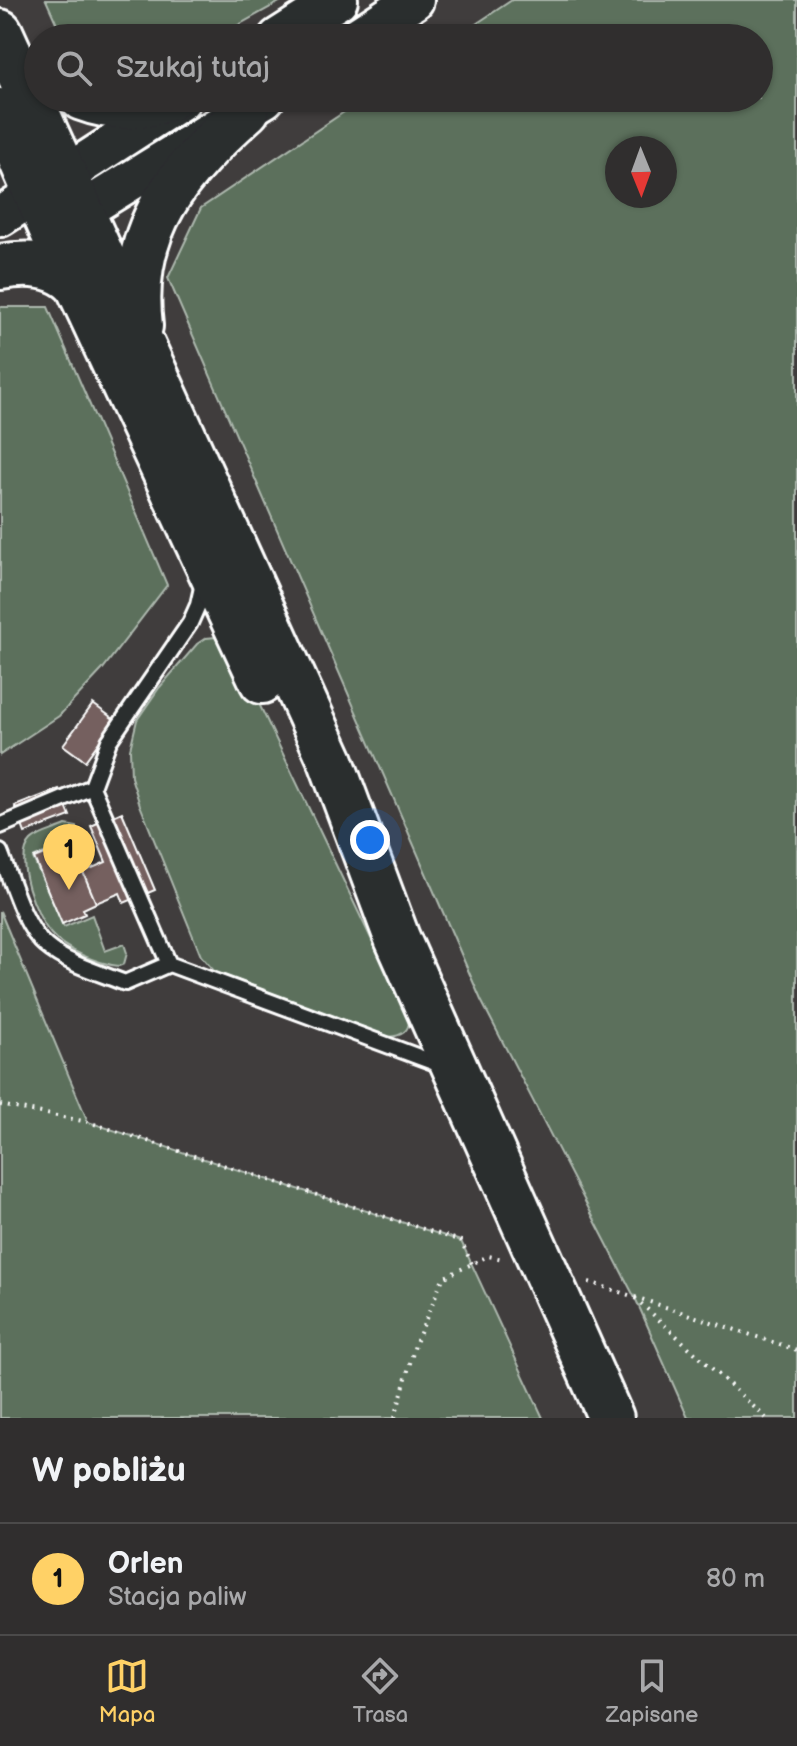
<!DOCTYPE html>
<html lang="pl">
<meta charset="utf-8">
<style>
:root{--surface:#302e2e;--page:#383636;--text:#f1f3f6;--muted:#a8a8aa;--line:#4b4a4a;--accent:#ffd166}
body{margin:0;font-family:"Balsamiq Sans",sans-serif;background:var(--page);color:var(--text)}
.compass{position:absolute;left:605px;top:136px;width:72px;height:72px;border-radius:50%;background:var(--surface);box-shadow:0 2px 6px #0004;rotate:179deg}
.you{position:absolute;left:370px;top:840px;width:28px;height:28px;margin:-20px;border:6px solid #fff;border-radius:50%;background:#1a73e8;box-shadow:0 0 0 12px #1a73e833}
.badge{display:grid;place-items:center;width:52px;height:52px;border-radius:50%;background:var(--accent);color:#111;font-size:26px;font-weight:700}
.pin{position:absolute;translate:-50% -66px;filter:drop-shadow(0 2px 4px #0008)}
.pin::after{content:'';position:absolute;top:42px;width:28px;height:24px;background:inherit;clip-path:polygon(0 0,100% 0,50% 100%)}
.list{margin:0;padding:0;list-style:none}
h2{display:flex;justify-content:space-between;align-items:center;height:104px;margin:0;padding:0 32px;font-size:34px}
h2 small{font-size:26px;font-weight:400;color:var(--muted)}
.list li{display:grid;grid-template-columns:52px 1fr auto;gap:24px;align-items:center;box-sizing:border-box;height:112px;padding:0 32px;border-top:2px solid var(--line)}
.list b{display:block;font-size:30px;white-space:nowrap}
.list p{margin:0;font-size:26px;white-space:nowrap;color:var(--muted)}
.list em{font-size:26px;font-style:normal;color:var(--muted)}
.icon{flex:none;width:44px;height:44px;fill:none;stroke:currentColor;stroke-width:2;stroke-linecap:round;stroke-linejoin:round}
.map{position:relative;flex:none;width:797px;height:1418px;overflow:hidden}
.search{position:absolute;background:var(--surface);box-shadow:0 2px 6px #0004;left:24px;right:24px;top:24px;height:88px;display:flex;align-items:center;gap:20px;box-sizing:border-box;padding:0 28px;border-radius:44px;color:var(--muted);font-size:30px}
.sheet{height:216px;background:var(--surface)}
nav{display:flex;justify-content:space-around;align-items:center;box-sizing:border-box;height:112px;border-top:2px solid var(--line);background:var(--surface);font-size:22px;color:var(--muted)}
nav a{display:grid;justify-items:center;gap:4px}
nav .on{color:var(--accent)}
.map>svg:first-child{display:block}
</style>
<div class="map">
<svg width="797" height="1418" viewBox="0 0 797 1418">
<rect width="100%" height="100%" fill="#403d3d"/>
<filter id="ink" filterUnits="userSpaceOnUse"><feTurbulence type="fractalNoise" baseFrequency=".0125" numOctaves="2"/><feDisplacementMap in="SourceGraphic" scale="16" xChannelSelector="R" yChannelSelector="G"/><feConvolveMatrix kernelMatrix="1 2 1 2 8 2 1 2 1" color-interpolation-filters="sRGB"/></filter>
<g filter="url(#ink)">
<path fill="#5b705c" stroke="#adb8ae" stroke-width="2" fill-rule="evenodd" d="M46 0H283L215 38H63Z
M512 0H797V1418H688L637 1302 481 1000 168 278 201 208 365 98H759V38H455ZM617 148H665V196H617Z
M0 307H48L167 585 102 670 59 716 0 755Z
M216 637 230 643 409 1018C410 1032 401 1036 389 1037L215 972 201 956 140 805 131 777 130 749 137 720 159 688 197 644 206 638Z
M66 825 77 827 79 837 33 858 64 927 92 915 105 951 124 944 127 953 124 964 119 966C98 964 65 950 51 934 36 917 13 859 31 841 39 833 56 830 66 825Z
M0 911 88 1122 461 1241 543 1418H0Z"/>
<path fill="#74615f" stroke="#fff" stroke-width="2" d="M93 704 115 720 85 761 63 745Z
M59 789 70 816 25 833 15 806Z
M122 812 155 890 124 903 120 893 96 903 83 872 106 862 91 826Z
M57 849 69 878 83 872 96 903 83 909 85 914 62 924 34 858Z"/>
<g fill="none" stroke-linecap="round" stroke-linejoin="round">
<g stroke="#fff" stroke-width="20">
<path id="lane" d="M0 826 92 787
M0 852C11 879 24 928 46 946 67 964 100 973 125 983L169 964 438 1064 444 1063
M169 964 92 787 109 741 190 623 198 605 203 583"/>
</g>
<g stroke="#fff" stroke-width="44">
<path id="secondary" d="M278 38 338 0
M356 38 414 0
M0 217 181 100
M56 227 265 98"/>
</g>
<g stroke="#fff" stroke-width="50">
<path id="highway" d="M0 32 331 761 397 938 611 1418
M82 98C111 109 141 109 170 98
M0 111 52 230 262 681
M0 267C29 262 60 263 79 287
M140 326C128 227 179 171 247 110"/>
</g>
<path stroke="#fff" stroke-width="4" stroke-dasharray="2 6" stroke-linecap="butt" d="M0 1105 88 1122 461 1241 472 1264
M589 1282 797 1350
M635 1298 766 1418
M395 1418 415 1345 443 1278 488 1256 503 1259"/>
<use href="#lane" stroke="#2a2d2e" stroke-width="14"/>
<use href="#secondary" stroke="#2a2d2e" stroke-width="38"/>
<use href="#highway" stroke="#2a2d2e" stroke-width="44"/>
</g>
</g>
</svg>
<svg class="compass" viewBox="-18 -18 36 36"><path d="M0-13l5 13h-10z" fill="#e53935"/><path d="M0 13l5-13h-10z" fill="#a8a8aa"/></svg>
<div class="you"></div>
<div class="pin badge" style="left:69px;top:890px">1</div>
<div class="search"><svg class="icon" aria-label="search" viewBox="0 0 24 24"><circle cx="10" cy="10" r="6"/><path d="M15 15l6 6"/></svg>Szukaj tutaj</div>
</div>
<section class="sheet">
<h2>W pobliżu<small></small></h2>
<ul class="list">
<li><span class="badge">1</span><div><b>Orlen</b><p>Stacja paliw</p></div><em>80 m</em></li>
</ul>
</section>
<nav>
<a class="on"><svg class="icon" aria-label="map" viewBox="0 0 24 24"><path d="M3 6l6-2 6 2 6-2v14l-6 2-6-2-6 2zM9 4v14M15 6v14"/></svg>Mapa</a>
<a><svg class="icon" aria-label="directions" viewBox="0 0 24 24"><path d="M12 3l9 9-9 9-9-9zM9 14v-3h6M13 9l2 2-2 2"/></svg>Trasa</a>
<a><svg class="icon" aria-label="saved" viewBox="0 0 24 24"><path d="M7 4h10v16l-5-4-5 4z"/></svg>Zapisane</a>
</nav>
